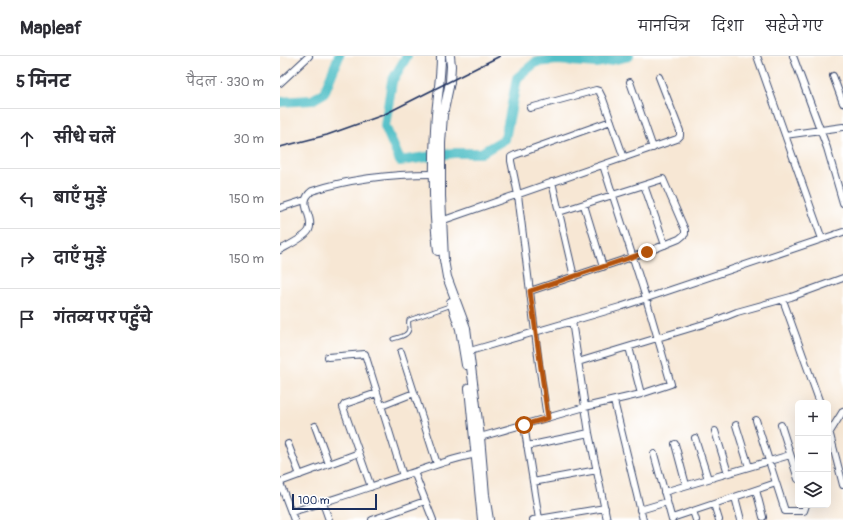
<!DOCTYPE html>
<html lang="hi">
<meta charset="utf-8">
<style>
:root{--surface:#fff;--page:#f2f2f3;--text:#2b2b33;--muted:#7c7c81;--line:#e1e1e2}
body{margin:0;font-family:Pangolin,"Playpen Sans Deva",sans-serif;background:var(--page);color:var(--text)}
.controls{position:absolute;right:12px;bottom:12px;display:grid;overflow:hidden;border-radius:6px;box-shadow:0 4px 16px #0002}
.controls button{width:36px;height:36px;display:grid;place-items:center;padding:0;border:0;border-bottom:1px solid var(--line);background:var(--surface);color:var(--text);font:20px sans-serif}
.scale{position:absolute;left:12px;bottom:10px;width:85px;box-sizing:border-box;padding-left:4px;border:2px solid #1b2f5e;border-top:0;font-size:11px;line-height:14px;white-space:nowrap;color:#1b2f5e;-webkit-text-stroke:3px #fff;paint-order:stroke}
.stop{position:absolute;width:12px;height:12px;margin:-9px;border:3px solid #b45309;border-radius:50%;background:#fff}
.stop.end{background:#b45309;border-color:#fff;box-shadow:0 1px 4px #0008}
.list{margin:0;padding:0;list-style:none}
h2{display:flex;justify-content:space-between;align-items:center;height:52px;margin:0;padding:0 16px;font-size:17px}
h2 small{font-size:13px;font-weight:400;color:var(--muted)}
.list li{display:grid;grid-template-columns:26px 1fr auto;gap:12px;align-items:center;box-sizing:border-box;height:60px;padding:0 16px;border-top:1px solid var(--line)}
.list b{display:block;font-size:15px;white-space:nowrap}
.list em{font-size:13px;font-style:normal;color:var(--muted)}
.icon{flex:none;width:22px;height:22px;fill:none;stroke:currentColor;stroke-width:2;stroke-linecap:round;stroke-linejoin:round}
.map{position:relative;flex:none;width:563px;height:464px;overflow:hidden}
header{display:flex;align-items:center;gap:24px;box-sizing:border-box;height:56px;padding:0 20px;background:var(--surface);border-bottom:1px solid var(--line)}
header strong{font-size:19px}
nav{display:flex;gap:22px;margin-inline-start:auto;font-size:14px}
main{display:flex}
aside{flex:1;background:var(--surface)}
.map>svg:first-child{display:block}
</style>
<header>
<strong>Mapleaf</strong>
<nav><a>मानचित्र</a><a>दिशा</a><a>सहेजे गए</a></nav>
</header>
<main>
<aside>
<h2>5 मिनट<small>पैदल · 330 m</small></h2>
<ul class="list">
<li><svg class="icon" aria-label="ahead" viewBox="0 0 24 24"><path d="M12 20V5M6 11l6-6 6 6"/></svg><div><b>सीधे चलें</b></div><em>30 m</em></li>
<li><svg class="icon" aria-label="left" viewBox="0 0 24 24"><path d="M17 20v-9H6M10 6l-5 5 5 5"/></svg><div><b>बाएँ मुड़ें</b></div><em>150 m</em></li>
<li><svg class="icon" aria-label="right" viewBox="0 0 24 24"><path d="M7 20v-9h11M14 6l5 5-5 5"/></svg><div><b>दाएँ मुड़ें</b></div><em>150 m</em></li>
<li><svg class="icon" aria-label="arrive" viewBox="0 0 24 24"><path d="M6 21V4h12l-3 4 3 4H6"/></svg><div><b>गंतव्य पर पहुँचे</b></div></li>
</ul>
</aside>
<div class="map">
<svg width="563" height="464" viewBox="0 0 563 464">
<rect width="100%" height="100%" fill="#fff"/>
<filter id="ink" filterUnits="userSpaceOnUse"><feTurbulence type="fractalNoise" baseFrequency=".025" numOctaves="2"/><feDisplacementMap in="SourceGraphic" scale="8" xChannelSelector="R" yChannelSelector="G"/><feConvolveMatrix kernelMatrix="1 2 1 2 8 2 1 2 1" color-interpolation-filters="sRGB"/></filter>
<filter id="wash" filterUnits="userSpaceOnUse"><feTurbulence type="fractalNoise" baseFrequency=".012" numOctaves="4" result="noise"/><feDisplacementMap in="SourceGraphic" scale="16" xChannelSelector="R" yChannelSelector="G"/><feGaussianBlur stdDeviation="0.9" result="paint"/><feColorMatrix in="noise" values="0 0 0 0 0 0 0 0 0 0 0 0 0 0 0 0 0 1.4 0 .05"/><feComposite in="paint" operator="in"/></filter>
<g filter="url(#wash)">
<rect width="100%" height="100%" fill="#f7e7d4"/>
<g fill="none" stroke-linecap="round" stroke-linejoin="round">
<path stroke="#52c0c7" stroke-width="10" d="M127 0 112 25 105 70 120 105 173 97H201L225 83 237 22 256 6 278 4 316 7 349 0
M0 46 32 44 44 37 59 0"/>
</g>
</g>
<g filter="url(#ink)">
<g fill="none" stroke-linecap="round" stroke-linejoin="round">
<g stroke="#3c4b70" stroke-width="5">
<path id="lane" d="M113 283C119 281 128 280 129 273 129 269 128 267 129 264L172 249"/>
</g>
<g stroke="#3c4b70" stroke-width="8">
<path id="street" d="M477 0 542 183
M513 0 547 92 563 147
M553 20 563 47
M350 26 373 92
M0 27 29 0
M250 52 316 34 319 35 323 43 344 102
M505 79 563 71
M272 126 294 221
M364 129 385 189
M304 149 323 211
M0 152 25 144
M161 165 397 83 400 80V75L379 21
M0 194C7 190 26 181 29 174 35 160 16 147 32 135 72 122 112 118 154 118
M250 235 367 196 399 183 405 178V174L383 123 279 156
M503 244 540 347
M292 265 309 377 327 464
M349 291 361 338
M190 295 340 251 563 176
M121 296 157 408
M48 301 85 298 123 420
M298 306 437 264 457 256 511 241 563 222
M334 345 363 464
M101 350 134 337
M267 362 259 308 238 139 231 105V101L235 99 331 65
M476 364 505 455H524L526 449
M244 369 259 463
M456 369 469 411
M501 369 518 423
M35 370 49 408
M548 371 563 429
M435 375 448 417
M550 376 563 355
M200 381 305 351 361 338 391 328 366 242 323 109
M415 382 428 423
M8 388 20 419
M395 388 406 429
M247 390 309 377
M374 398 392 464
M134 416 153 464
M0 426 79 397
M253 426 317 414
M0 427 14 464
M91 431 63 351 65 348 97 337
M476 434 483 461
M384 436 510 399
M455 441 461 464
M43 447 49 464
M434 448 439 464
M360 454 387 446
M413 455 416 464
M11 456C51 445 89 431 128 418 152 411 174 401 199 398
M392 462 496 427
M92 464 145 445
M253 464 325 452"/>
</g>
<g stroke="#3c4b70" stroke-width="10">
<path id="secondary" d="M170 0 171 10 170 26 163 59 161 87V140L164 204 167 221 186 272 200 381 205 439 209 464
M158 195C153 155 153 113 155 73 156 48 161 25 161 0
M171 246 180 273 186 309
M189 332 202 464"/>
</g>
<use href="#lane" stroke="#fff" stroke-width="3"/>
<use href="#street" stroke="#fff" stroke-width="6"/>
<use href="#secondary" stroke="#fff" stroke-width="8"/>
<path stroke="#1b2f5e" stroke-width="1.5" d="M0 91 47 79 103 59 220 0"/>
</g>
</g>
<g fill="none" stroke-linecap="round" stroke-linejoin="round" filter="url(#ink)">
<path stroke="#b45309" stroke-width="5" d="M244 369 268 362 250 235 367 196"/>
</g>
</svg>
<div class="controls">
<button>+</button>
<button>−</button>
<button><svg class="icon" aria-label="layers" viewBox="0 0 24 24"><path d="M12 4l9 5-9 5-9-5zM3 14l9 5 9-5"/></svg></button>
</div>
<div class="scale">100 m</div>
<div class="stop" style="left:244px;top:369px"></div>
<div class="stop end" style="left:367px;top:196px"></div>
</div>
</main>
